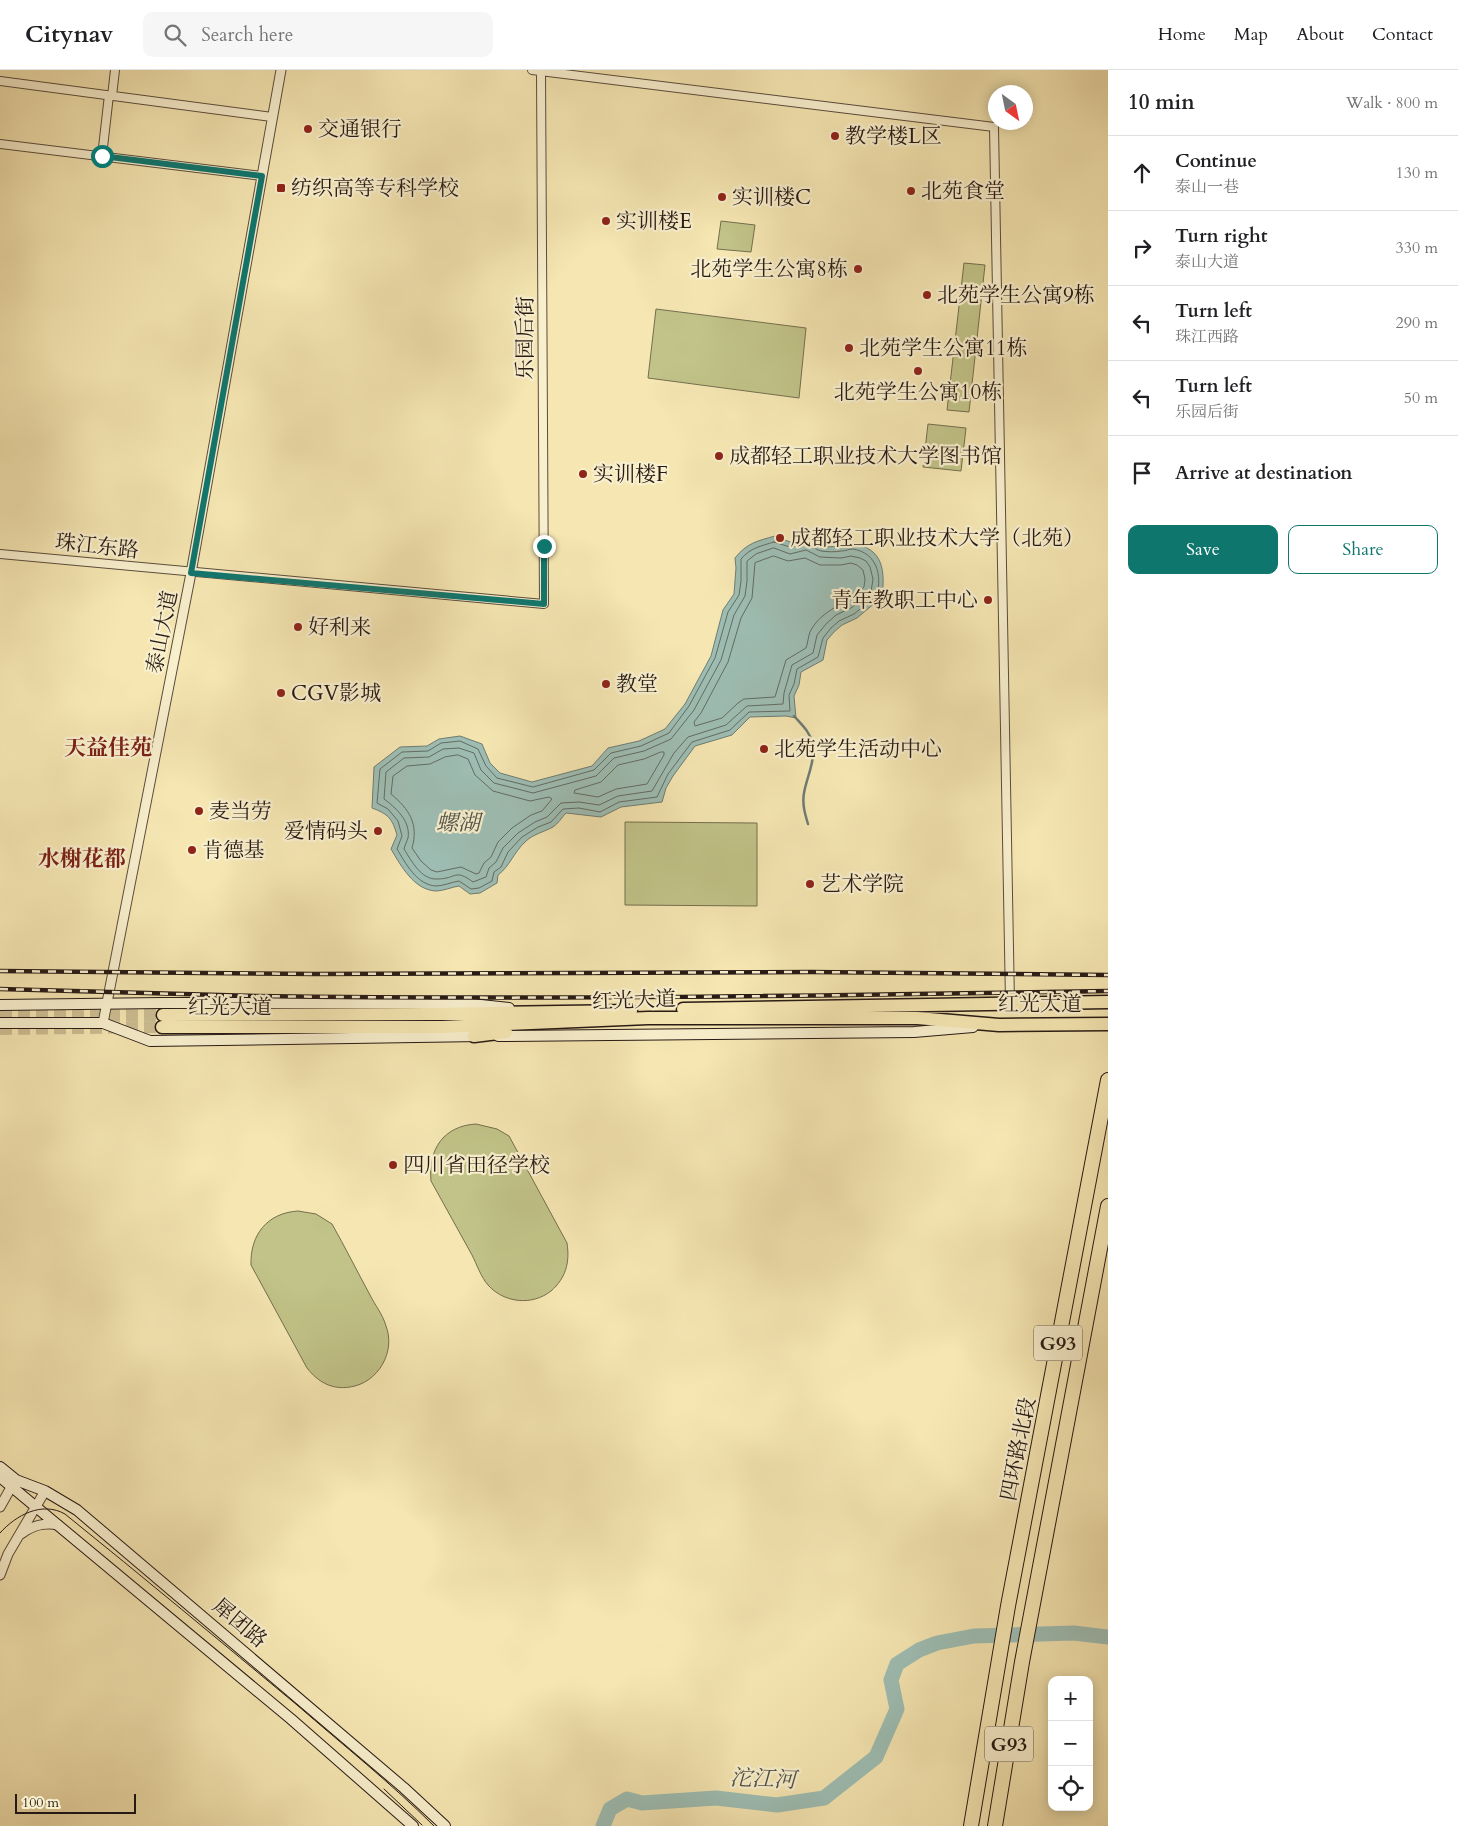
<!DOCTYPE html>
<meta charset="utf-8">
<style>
:root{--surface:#fff;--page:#f6f6f6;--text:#202124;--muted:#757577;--line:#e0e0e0;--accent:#0f766e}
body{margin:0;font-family:Cardo,"Noto Serif SC",serif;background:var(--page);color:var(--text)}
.controls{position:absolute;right:15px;bottom:15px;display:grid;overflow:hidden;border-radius:10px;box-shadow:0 2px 12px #0003}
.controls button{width:45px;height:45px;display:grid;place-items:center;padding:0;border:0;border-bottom:1px solid var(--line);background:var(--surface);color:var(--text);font:25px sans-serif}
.compass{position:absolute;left:988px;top:15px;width:45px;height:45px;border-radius:50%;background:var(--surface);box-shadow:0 2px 12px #0003;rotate:147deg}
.scale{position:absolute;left:15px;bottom:12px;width:121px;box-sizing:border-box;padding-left:5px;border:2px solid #271914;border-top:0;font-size:14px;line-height:18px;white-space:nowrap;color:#271914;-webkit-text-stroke:4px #f8efcd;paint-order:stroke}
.stop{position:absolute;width:15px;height:15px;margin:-11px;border:4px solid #0f766e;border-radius:50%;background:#fff}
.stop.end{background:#0f766e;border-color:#fff;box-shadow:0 1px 5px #0008}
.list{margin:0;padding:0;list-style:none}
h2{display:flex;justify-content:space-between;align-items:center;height:65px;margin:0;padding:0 20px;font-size:21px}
h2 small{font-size:16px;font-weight:400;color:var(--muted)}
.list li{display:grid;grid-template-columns:32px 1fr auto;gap:15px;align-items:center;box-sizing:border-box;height:75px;padding:0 20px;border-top:1px solid var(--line)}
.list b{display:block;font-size:19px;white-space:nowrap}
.list p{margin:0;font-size:16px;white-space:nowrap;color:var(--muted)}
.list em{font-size:16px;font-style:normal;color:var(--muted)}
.actions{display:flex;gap:10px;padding:15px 20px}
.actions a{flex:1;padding:11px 0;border:1px solid var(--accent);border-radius:10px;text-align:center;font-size:18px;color:var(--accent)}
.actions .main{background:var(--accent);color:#fff}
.icon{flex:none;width:28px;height:28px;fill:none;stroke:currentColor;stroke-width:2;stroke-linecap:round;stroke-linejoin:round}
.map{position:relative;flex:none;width:1108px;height:1756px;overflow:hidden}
header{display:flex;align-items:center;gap:30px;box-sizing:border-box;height:70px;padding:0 25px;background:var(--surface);border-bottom:1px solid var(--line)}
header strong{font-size:24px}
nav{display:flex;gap:28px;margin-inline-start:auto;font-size:18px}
.search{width:350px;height:45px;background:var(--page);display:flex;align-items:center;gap:12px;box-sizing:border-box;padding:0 18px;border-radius:10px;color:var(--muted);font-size:19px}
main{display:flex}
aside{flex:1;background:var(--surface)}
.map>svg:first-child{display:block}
</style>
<header>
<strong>Citynav</strong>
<div class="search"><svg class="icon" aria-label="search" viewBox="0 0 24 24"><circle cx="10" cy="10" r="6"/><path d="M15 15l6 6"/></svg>Search here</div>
<nav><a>Home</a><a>Map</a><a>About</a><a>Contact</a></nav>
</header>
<main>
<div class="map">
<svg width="1108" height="1756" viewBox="0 0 1108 1756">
<rect width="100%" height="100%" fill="#f5e6b2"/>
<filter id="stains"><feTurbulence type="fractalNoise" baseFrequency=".004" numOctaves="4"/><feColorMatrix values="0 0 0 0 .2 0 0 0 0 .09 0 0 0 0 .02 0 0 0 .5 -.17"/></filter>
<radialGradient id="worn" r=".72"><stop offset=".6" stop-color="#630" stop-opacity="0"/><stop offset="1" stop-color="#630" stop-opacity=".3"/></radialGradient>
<path fill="#c1c388" stroke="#746e4e" d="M721 151 755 155 751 182 717 179Z
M964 193 985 195 969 342 947 340Z
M656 239 806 258 799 328 648 308Z
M928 354 966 358 961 401 923 397Z
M625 752 757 753V836L625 835Z
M476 1054 497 1059 509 1066 567 1173C570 1192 566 1208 551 1221 532 1236 504 1233 488 1215 481 1207 477 1195 472 1185 458 1160 445 1136 431 1111 428 1080 443 1056 476 1054Z
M298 1141 316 1144 332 1154C345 1177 357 1201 370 1225 375 1235 383 1245 386 1256 396 1282 378 1313 350 1317 332 1320 318 1312 307 1298L251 1195C250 1165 267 1143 298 1141Z"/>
<path fill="#9ebeb4" stroke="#6e7c74" d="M775 466 790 472 808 468C812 470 817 475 822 476 832 479 843 473 853 474 884 478 885 502 882 527L857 548 842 555 834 562 827 570 823 590 801 602 799 615 794 626 796 648 786 646 750 647 732 665 695 676 673 706 666 718 662 732 621 737 601 747 566 743C562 747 558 754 553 757 544 762 533 764 525 772 514 782 510 796 498 805L497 813 480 823 470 824 459 816C452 817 443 821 436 821 414 820 401 796 391 779L397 765C392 748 388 744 372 738L374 697 400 677 427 676 439 669 460 666 482 674 490 693 500 703 532 712 592 696 608 678 639 671 665 659 685 634 711 586 723 540 734 524 736 498 735 488C747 473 757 471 775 466Z"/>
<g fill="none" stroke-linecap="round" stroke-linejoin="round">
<path stroke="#626c64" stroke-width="1" d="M774 472 790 477 808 473C812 476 816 480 821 481 827 482 836 482 841 481 846 481 849 479 853 479 877 483 882 505 877 525L854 544 839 551 831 558 823 568 818 587 797 599 794 614 789 625 790 641 749 642 730 660 692 672 668 704 657 727 619 732 600 742 579 738 563 739 551 752 538 757 522 767 508 782 501 797 494 802 492 811 479 818 471 819 459 811C452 812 443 816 436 816 417 815 406 794 397 779L402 766 398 751 388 739 377 733 380 699 402 682 428 681 441 673 460 671 478 679 486 696 497 708 533 717 594 700 611 683 641 676 669 663 689 636 715 588 728 542 739 525 741 511V489C750 478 761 476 774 472Z
M774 478 790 484 806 480 820 487 841 488 851 486 860 488 866 491 870 497 873 509 871 522 851 538 836 545 826 554 817 565 813 583 792 595 784 623 783 634 747 636 726 655 688 667 674 683 652 721 618 726 599 735 579 732 561 733 547 747 535 752 518 763 503 778 496 792 489 798 486 807 473 812C454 798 457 809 437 809 421 810 411 790 404 779 405 775 407 771 408 768 411 751 395 737 384 729L386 702 404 688 429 687 443 679 459 678 474 683 481 700 494 713 533 723 596 706 614 688 644 681 671 669 694 640 721 590 734 545 745 526 747 511V491L756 484Z
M774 486 788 491 805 488 820 495H841L851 493 857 495 863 500 865 509 864 517C848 534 821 539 810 562 808 567 808 573 806 578L786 590 775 627 744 629 738 633 722 648 695 656 694 652 701 643 728 592 741 548 752 528 755 493Z
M661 682H664V685L647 714 616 719 598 727 574 723 575 720 601 712 618 695 644 689Z
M458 685 468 689 475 705 493 721 530 731 549 727 552 729 542 741 531 745 512 758 498 772 491 787 484 793 479 803 476 804 461 797 437 802 431 800 421 791 412 778C419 754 409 739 391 724L393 706 407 696 430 694 445 687Z"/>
<path stroke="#6e7c74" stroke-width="2.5" d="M794 646C801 654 810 662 812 672 816 691 807 706 804 723 802 734 805 744 808 754"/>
<path stroke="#9ebeb4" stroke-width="15" d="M603 1756 610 1739 627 1729 642 1733 716 1728 777 1735 824 1728 876 1687 897 1639 891 1610 897 1594 919 1580 937 1573 974 1566 1074 1563 1108 1567"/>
<path stroke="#ccbd92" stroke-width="12" stroke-dasharray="12 6" stroke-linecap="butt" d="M0 946 163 945
M0 959 162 957"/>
<g stroke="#5a4c3c" stroke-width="10">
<path id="minor" d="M532 0 994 57 1010 933
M0 11 272 47
M112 26 115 0
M0 74 262 106
M102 86 109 25
M0 484 544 534 541 1"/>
</g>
<g stroke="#5a4c3c" stroke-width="11">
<path id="tertiary" d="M103 953 191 503 281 0
M0 1437 14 1412
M21 1464C33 1455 44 1452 58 1455
M0 1505 8 1484 45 1421"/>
</g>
<g stroke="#271914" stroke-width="12">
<path id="secondary" d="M0 935 162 933H462L509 938
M0 953H103L150 971 481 966
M498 966 914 962 973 957
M0 1397 16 1410 45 1421 77 1440 404 1718 445 1756
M0 1407 291 1649 413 1756"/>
</g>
<g stroke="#271914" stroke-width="15">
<path id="trunk" d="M683 939 1108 932
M163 945 430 944 631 941
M162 957H442L648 948H917L999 955 1108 954
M474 966 506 962"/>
</g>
<g stroke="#271914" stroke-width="16">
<path id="motorway" d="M971 1756 1008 1536 1108 1010
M995 1756 1022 1592 1108 1136"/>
</g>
<use href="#minor" stroke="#f8efcd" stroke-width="8"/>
<use href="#tertiary" stroke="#f8efcd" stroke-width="9"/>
<use href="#secondary" stroke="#f8efcd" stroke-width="10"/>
<use href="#trunk" stroke="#f5e6b2" stroke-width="12"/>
<use href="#motorway" stroke="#f5e6b2" stroke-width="14"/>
<path stroke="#271914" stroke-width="1" d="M0 1463C16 1445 42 1431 65 1444 143 1507 220 1571 297 1635 343 1675 391 1713 434 1756
M384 1719 422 1755"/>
<g stroke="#271914" stroke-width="4.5">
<path id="rail" d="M0 901 316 904 811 902 1108 905
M0 919C85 921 171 924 256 926 540 930 824 926 1108 921"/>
</g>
<use href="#rail" stroke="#f8efcd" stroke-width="2.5" stroke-dasharray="8" stroke-linecap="butt"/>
</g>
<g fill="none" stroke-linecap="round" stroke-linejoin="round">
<path stroke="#0f766e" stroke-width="6" d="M102 86 262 106 191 503 544 534V476"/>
</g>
<g fill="#8f2418" stroke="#f8efcd" stroke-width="2">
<circle cx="308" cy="59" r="5"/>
<circle cx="835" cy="66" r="5"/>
<rect x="276" y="113" width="10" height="10" rx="2.5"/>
<circle cx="911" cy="121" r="5"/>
<circle cx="722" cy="127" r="5"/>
<circle cx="606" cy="151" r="5"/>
<circle cx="858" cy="199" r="5"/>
<circle cx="927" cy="225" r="5"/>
<circle cx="849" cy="278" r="5"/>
<circle cx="918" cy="301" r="5"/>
<circle cx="719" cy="386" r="5"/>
<circle cx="583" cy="404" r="5"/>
<circle cx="780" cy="468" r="5"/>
<circle cx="988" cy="530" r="5"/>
<circle cx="298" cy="557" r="5"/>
<circle cx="606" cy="614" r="5"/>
<circle cx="281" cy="623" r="5"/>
<circle cx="764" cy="679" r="5"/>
<circle cx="199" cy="741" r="5"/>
<circle cx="378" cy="761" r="5"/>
<circle cx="192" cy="780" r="5"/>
<circle cx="810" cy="814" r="5"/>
<circle cx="393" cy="1095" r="5"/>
</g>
<g text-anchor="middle" stroke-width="4.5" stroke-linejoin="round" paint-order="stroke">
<g fill="#f8efcd" stroke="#66594c" stroke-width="1">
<rect x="1034" y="1255.5" width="48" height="35" rx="4"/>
<rect x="985" y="1656.5" width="48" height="35" rx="4"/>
</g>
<g font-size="20" font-weight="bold" fill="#271914">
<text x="1058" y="1280">G93</text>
<text x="1009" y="1681">G93</text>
</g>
<g font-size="21" fill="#271914" stroke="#f8efcd" text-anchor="start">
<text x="318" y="66">交通银行</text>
<text x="845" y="73">教学楼L区</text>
<text x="291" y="125">纺织高等专科学校</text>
<text x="921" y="128">北苑食堂</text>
<text x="732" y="134">实训楼C</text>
<text x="616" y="158">实训楼E</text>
<text x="848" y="206" text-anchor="end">北苑学生公寓8栋</text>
<text x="937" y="232">北苑学生公寓9栋</text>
<text x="859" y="285">北苑学生公寓11栋</text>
<text x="918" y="329" text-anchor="middle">北苑学生公寓10栋</text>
<text x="729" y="393">成都轻工职业技术大学图书馆</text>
<text x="593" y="411">实训楼F</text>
<text x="790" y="475">成都轻工职业技术大学（北苑）</text>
<text x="978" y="537" text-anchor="end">青年教职工中心</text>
<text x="308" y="564">好利来</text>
<text x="616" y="621">教堂</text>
<text x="291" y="630">CGV影城</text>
<text x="774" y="686">北苑学生活动中心</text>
<text x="209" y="748">麦当劳</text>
<text x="368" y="768" text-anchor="end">爱情码头</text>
<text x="202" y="787">肯德基</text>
<text x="820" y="821">艺术学院</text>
<text x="403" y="1102">四川省田径学校</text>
</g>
<g font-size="21" fill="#271914" stroke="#f8efcd">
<text transform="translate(525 268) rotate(-90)" y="7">乐园后街</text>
<text transform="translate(97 476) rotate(6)" y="7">珠江东路</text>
<text transform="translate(162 562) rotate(-79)" y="7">泰山大道</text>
<text transform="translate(634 930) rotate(-2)" y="7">红光大道</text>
<text x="1040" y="941">红光大道</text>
<text x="230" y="944">红光大道</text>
<text transform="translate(1018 1379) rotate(-79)" y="7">四环路北段</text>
<text transform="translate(240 1553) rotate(40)" y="7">犀团路</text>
</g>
<g font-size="22" font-weight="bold" fill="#7a1f14" stroke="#f8efcd">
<text x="108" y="685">天益佳苑</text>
<text x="82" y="796">水榭花都</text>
</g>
<g font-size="22" font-style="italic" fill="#51534c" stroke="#f8efcd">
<text x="458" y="760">螺湖</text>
<text transform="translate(763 1708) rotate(2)" y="8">沱江河</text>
</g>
</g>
<rect width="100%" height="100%" filter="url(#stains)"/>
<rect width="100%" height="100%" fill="url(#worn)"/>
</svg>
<div class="controls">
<button>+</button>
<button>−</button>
<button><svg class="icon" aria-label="locate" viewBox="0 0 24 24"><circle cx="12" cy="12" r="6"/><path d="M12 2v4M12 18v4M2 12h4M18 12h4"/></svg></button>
</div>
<svg class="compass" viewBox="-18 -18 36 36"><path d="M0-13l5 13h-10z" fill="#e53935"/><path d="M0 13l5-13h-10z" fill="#757577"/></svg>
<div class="scale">100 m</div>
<div class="stop" style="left:102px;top:86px"></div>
<div class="stop end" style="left:544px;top:476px"></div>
</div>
<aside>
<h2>10 min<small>Walk · 800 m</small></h2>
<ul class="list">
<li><svg class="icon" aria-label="ahead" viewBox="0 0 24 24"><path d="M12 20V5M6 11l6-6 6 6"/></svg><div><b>Continue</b><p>泰山一巷</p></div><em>130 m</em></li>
<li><svg class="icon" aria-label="right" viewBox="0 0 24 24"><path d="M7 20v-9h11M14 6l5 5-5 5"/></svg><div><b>Turn right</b><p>泰山大道</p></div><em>330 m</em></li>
<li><svg class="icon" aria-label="left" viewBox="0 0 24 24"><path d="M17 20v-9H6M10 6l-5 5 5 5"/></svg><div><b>Turn left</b><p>珠江西路</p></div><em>290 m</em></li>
<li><svg class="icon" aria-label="left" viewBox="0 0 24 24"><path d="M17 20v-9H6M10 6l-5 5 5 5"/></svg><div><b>Turn left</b><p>乐园后街</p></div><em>50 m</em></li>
<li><svg class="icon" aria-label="arrive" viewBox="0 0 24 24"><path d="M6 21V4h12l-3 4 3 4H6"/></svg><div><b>Arrive at destination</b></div></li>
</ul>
<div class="actions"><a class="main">Save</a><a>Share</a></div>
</aside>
</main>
